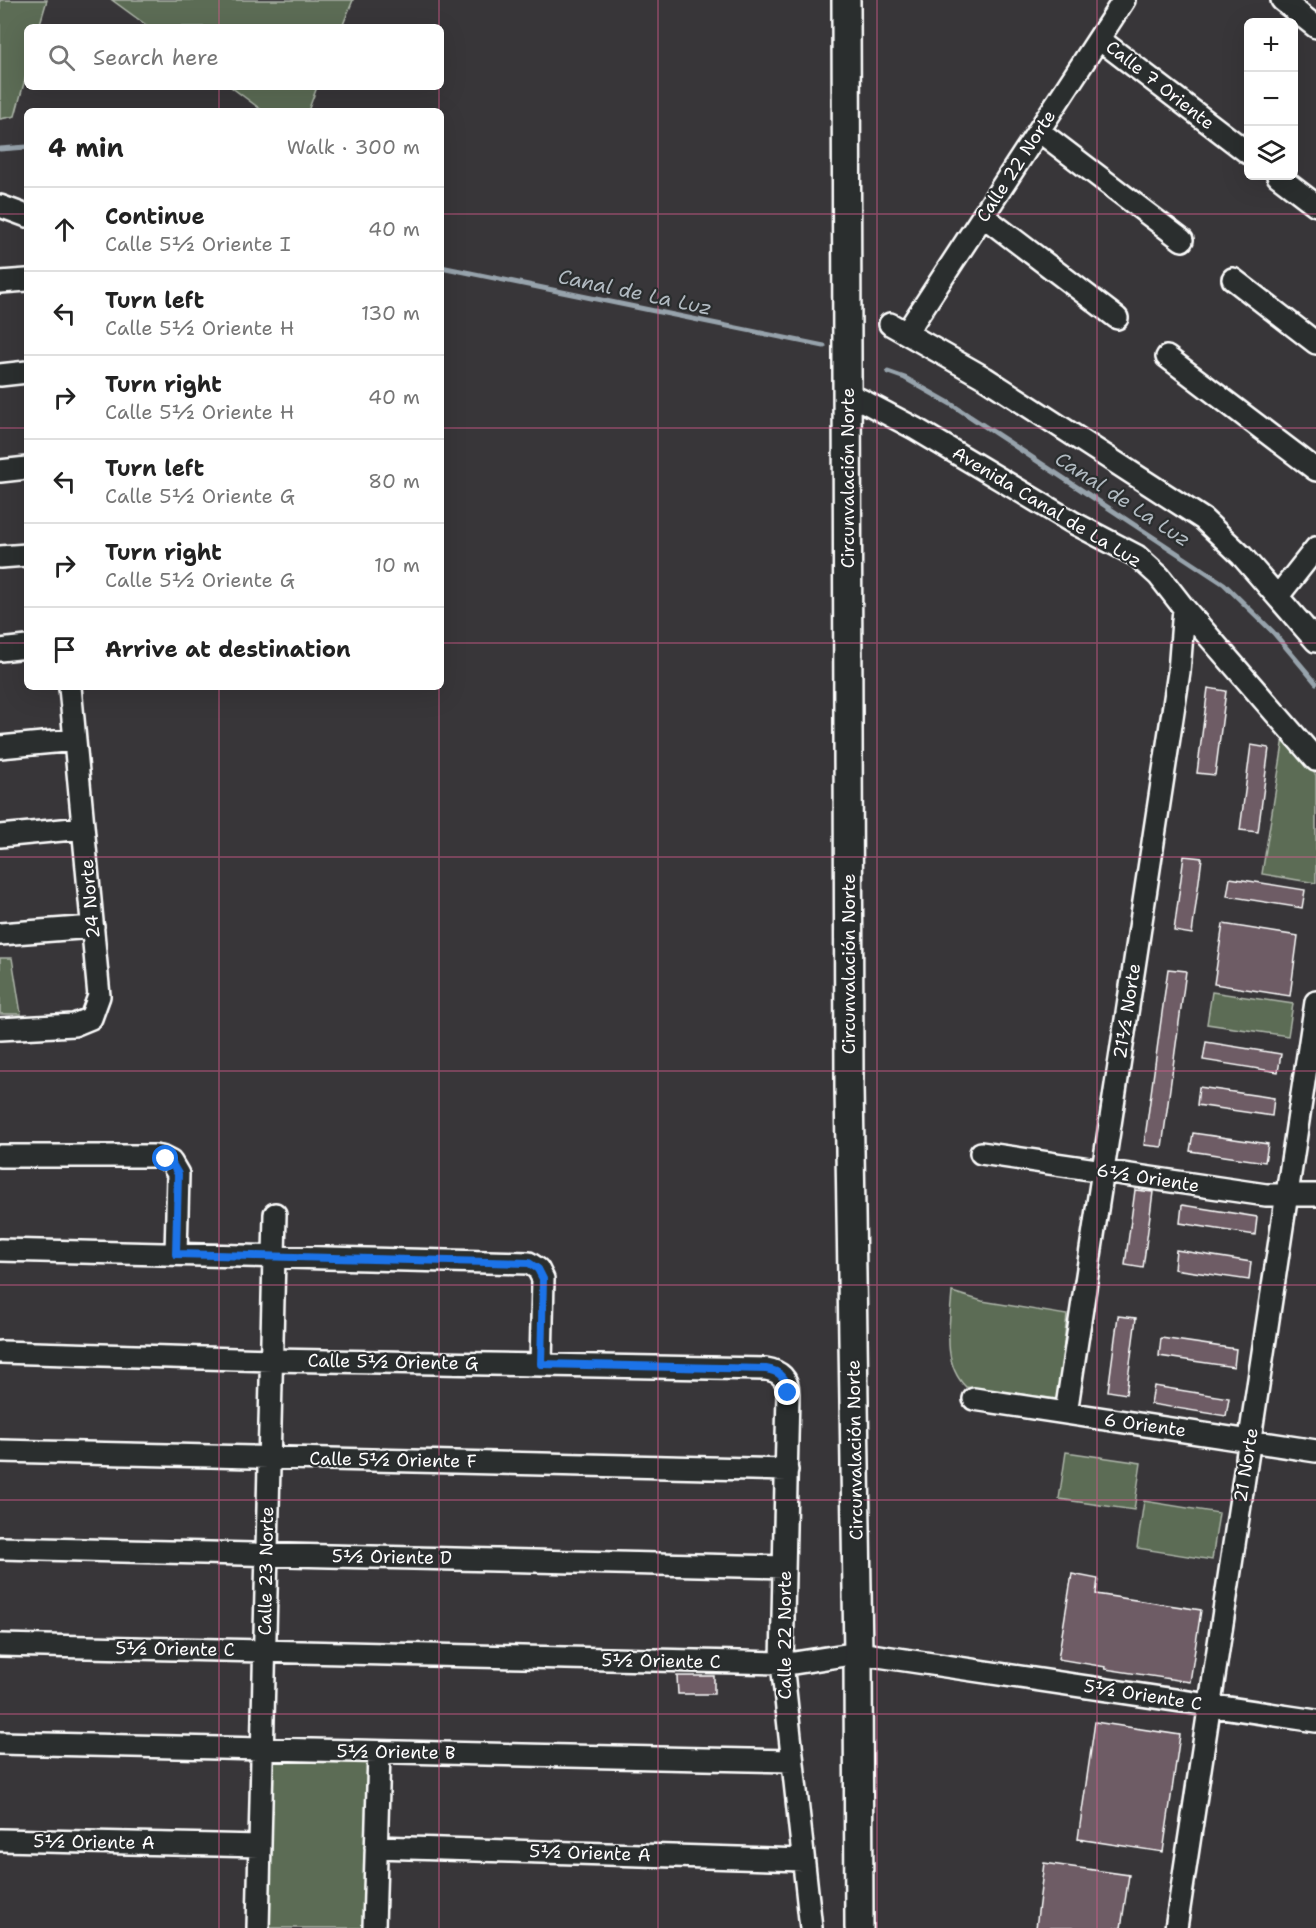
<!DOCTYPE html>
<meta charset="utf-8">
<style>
:root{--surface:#fff;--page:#f6f6f6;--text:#222;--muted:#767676;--line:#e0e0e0}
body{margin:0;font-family:"Shantell Sans",sans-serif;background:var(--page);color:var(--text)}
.controls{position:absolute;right:18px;top:18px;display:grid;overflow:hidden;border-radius:9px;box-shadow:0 6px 24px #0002}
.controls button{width:54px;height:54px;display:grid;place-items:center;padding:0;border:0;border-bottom:2px solid var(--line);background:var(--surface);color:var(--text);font:30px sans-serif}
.stop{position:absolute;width:18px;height:18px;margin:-14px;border:4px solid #1a73e8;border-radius:50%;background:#fff}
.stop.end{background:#1a73e8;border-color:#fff;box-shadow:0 2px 6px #0008}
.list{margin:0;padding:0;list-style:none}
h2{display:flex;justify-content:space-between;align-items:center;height:78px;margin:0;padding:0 24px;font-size:26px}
h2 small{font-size:20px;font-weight:400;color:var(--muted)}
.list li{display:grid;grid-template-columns:39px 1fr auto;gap:18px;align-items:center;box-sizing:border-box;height:84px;padding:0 24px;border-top:2px solid var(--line)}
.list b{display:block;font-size:22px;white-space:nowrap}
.list p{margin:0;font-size:20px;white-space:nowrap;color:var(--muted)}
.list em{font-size:20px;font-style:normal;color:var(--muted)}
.icon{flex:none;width:33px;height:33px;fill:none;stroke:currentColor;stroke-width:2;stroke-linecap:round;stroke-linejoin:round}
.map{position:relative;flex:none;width:1316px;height:1928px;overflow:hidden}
.search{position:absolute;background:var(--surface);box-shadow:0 6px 24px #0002;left:24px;top:24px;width:420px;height:66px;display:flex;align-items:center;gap:15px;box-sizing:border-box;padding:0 21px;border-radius:9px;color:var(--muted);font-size:22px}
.panel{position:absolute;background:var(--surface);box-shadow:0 6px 24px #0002;left:24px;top:108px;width:420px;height:582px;border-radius:9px}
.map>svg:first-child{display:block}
</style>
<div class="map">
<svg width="1316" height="1928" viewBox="0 0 1316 1928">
<rect width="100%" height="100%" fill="#383639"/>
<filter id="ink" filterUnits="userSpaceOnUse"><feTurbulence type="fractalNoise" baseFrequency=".0167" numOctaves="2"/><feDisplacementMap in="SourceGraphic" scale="12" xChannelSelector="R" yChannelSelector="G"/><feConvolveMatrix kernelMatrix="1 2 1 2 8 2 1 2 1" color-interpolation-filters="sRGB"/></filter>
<g filter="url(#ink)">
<path fill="#5c6c55" stroke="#aeb6aa" stroke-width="1.5" d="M0 0H47L39 27H27V72L15 116 0 119Z
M112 0H353L342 27H149Z
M231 87H317L308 111H263Z
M1284 738 1316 775V883L1262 874Z
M0 958H12L21 1014H0Z
M1212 992 1293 1004 1288 1036 1207 1024Z
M952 1292 982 1301 1067 1315 1058 1399 966 1387C941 1363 950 1323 952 1292Z
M1066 1452 1141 1463 1134 1510 1059 1499Z
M1144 1501 1219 1513 1212 1560 1137 1548Z
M270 1760 368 1762 364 1928H265Z"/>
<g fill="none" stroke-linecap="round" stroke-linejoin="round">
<path stroke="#97a3ac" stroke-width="5" d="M0 149 27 147
M441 267 824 346
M888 372 905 378 951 404 1224 584 1273 632 1316 683"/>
</g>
<path fill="#6e5c65" stroke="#fff" stroke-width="1.5" d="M1208 688 1226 691 1215 775 1197 773Z
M1251 745 1269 748 1258 832 1240 830Z
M1184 856 1202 858 1192 934 1174 931Z
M1230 878 1305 890 1302 908 1227 896Z
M1223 924 1298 936 1290 996 1214 984Z
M1168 969 1186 971 1162 1147 1144 1145Z
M1206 1042 1281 1054 1278 1072 1203 1060Z
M1199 1087 1274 1098 1272 1116 1197 1105Z
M1193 1133 1268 1144 1265 1162 1190 1151Z
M1135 1190 1153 1192 1143 1268 1125 1265Z
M1182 1205 1257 1217 1255 1235 1180 1223Z
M1176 1250 1251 1262 1249 1280 1174 1269Z
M1118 1316 1136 1318 1126 1394 1108 1391Z
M1161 1338 1236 1349 1234 1367 1159 1356Z
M1154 1386 1229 1398 1226 1416 1151 1404Z
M1072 1574 1098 1579 1096 1594 1201 1610 1190 1682 1105 1669 1106 1667 1058 1659Z
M677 1676H714V1694H678Z
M1095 1722 1180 1735 1163 1852 1078 1839Z
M1044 1863 1129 1875 1121 1928H1036Z"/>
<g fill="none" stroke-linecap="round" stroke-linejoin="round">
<g stroke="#fff" stroke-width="26">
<path id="minor" d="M1282 0 1316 27
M1099 39 1248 153
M1039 131 1182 240
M1278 176 1316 205
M0 206 27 216
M983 216 1117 318
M1233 279 1316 343
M0 282 27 280
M890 324 985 378 1203 519 1242 556 1316 641
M907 332 1124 0
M1167 357 1316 470
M0 375 27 372
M848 394 863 401 916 429 1072 522 1137 556 1159 576 1184 608 1316 760
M0 471 27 468
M0 557 27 555
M1278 596 1316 548
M0 650 27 647
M0 747 75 740
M0 836 83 828
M0 934 93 927
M0 1029 74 1025 91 1018 99 996 70 687
M981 1153 1266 1195H1316
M0 1156H155L161 1157 171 1162 178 1174 176 1254
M0 1250 529 1263 538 1269 543 1279 541 1364
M0 1352 271 1360 766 1369C780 1371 788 1379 788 1393L782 1663 811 1928
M974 1399 1316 1451
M1066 1413 1179 672 1184 608
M0 1451 787 1470
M0 1548 784 1567
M0 1645 782 1663H794L858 1653 1316 1721
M0 1743 792 1761
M0 1840 260 1846
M376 1847 803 1860
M258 1928 275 1214
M374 1928 379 1752
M1176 1928 1316 1002"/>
</g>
<g stroke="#fff" stroke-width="32">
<path id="major" d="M846 0 849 1087 858 1653 859 1928"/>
</g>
<use href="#minor" stroke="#2a2d2e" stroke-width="21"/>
<use href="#major" stroke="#2a2d2e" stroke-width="27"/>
</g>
</g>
<g fill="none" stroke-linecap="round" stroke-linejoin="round" filter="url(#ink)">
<path stroke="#1a73e8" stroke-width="8" d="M166 1159 171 1162 178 1174 176 1254 529 1263 538 1269 543 1279 541 1364 766 1369C780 1371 788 1379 788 1393"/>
</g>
<path fill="none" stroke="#d45d8c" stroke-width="1.5" stroke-opacity="0.55" d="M219 0V27M439 0V27M658 0V1928M877 0V1928M1097 0V1928M219 87V111M439 87V111M0 214H27M441 214H1316M0 428H27M441 428H1316M0 643H27M441 643H1316M219 687V1928M439 687V1928M0 857H1316M0 1071H1316M0 1285H1316M0 1500H1316M0 1714H1316"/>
<g text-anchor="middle" stroke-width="4.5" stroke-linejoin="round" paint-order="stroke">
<g font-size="18" fill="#fff" stroke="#2a2d2e">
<text transform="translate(1160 85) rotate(38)" y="6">Calle 7 Oriente</text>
<text transform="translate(1016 166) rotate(-57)" y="6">Calle 22 Norte</text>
<text transform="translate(848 478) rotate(-90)" y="6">Circunvalación Norte</text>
<text transform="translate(1047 507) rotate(31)" y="6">Avenida Canal de La Luz</text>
<text transform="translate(90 899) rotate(-95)" y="6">24 Norte</text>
<text transform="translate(849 964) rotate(-90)" y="6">Circunvalación Norte</text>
<text transform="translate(1127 1011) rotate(-81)" y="6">21½ Norte</text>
<text transform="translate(1148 1178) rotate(9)" y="6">6½ Oriente</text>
<text transform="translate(393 1362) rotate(1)" y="6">Calle 5½ Oriente G</text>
<text transform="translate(1145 1425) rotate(8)" y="6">6 Oriente</text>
<text transform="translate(855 1450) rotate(-91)" y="6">Circunvalación Norte</text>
<text transform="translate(393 1460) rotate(1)" y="6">Calle 5½ Oriente F</text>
<text transform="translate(1246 1465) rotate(-81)" y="6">21 Norte</text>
<text transform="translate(392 1557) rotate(1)" y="6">5½ Oriente D</text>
<text transform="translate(266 1571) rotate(-89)" y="6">Calle 23 Norte</text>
<text transform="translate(785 1635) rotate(-90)" y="6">Calle 22 Norte</text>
<text transform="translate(175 1649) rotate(1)" y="6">5½ Oriente C</text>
<text transform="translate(661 1661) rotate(1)" y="6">5½ Oriente C</text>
<text transform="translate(1143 1695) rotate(9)" y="6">5½ Oriente C</text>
<text transform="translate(396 1752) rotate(1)" y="6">5½ Oriente B</text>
<text transform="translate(94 1842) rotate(1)" y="6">5½ Oriente A</text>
<text transform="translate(590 1853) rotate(2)" y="6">5½ Oriente A</text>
</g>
<g font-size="20" font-style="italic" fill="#b1bac1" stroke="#2a2d2e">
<text transform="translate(635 292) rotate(12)" y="7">Canal de La Luz</text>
<text transform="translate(1123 499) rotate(33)" y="7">Canal de La Luz</text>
</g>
</g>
</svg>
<div class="controls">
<button>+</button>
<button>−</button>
<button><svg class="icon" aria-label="layers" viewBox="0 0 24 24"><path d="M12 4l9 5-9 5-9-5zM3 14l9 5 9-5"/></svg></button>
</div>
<div class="stop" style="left:166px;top:1159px"></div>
<div class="stop end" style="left:788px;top:1393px"></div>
<div class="search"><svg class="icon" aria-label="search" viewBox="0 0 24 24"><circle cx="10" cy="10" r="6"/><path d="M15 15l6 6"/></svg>Search here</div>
<section class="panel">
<h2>4 min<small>Walk · 300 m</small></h2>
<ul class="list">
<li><svg class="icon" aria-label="ahead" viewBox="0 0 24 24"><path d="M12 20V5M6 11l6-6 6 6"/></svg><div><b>Continue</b><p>Calle 5½ Oriente I</p></div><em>40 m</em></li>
<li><svg class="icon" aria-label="left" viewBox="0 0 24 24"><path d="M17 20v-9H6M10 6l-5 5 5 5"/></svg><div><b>Turn left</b><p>Calle 5½ Oriente H</p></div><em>130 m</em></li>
<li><svg class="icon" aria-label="right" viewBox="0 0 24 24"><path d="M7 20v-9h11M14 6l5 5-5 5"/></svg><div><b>Turn right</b><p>Calle 5½ Oriente H</p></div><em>40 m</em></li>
<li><svg class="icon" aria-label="left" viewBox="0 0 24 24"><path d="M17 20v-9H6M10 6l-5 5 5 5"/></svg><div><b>Turn left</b><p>Calle 5½ Oriente G</p></div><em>80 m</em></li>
<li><svg class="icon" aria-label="right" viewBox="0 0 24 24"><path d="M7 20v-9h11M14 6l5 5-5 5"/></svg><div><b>Turn right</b><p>Calle 5½ Oriente G</p></div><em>10 m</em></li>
<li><svg class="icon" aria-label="arrive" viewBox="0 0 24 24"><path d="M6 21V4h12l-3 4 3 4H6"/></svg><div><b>Arrive at destination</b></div></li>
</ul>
</section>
</div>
